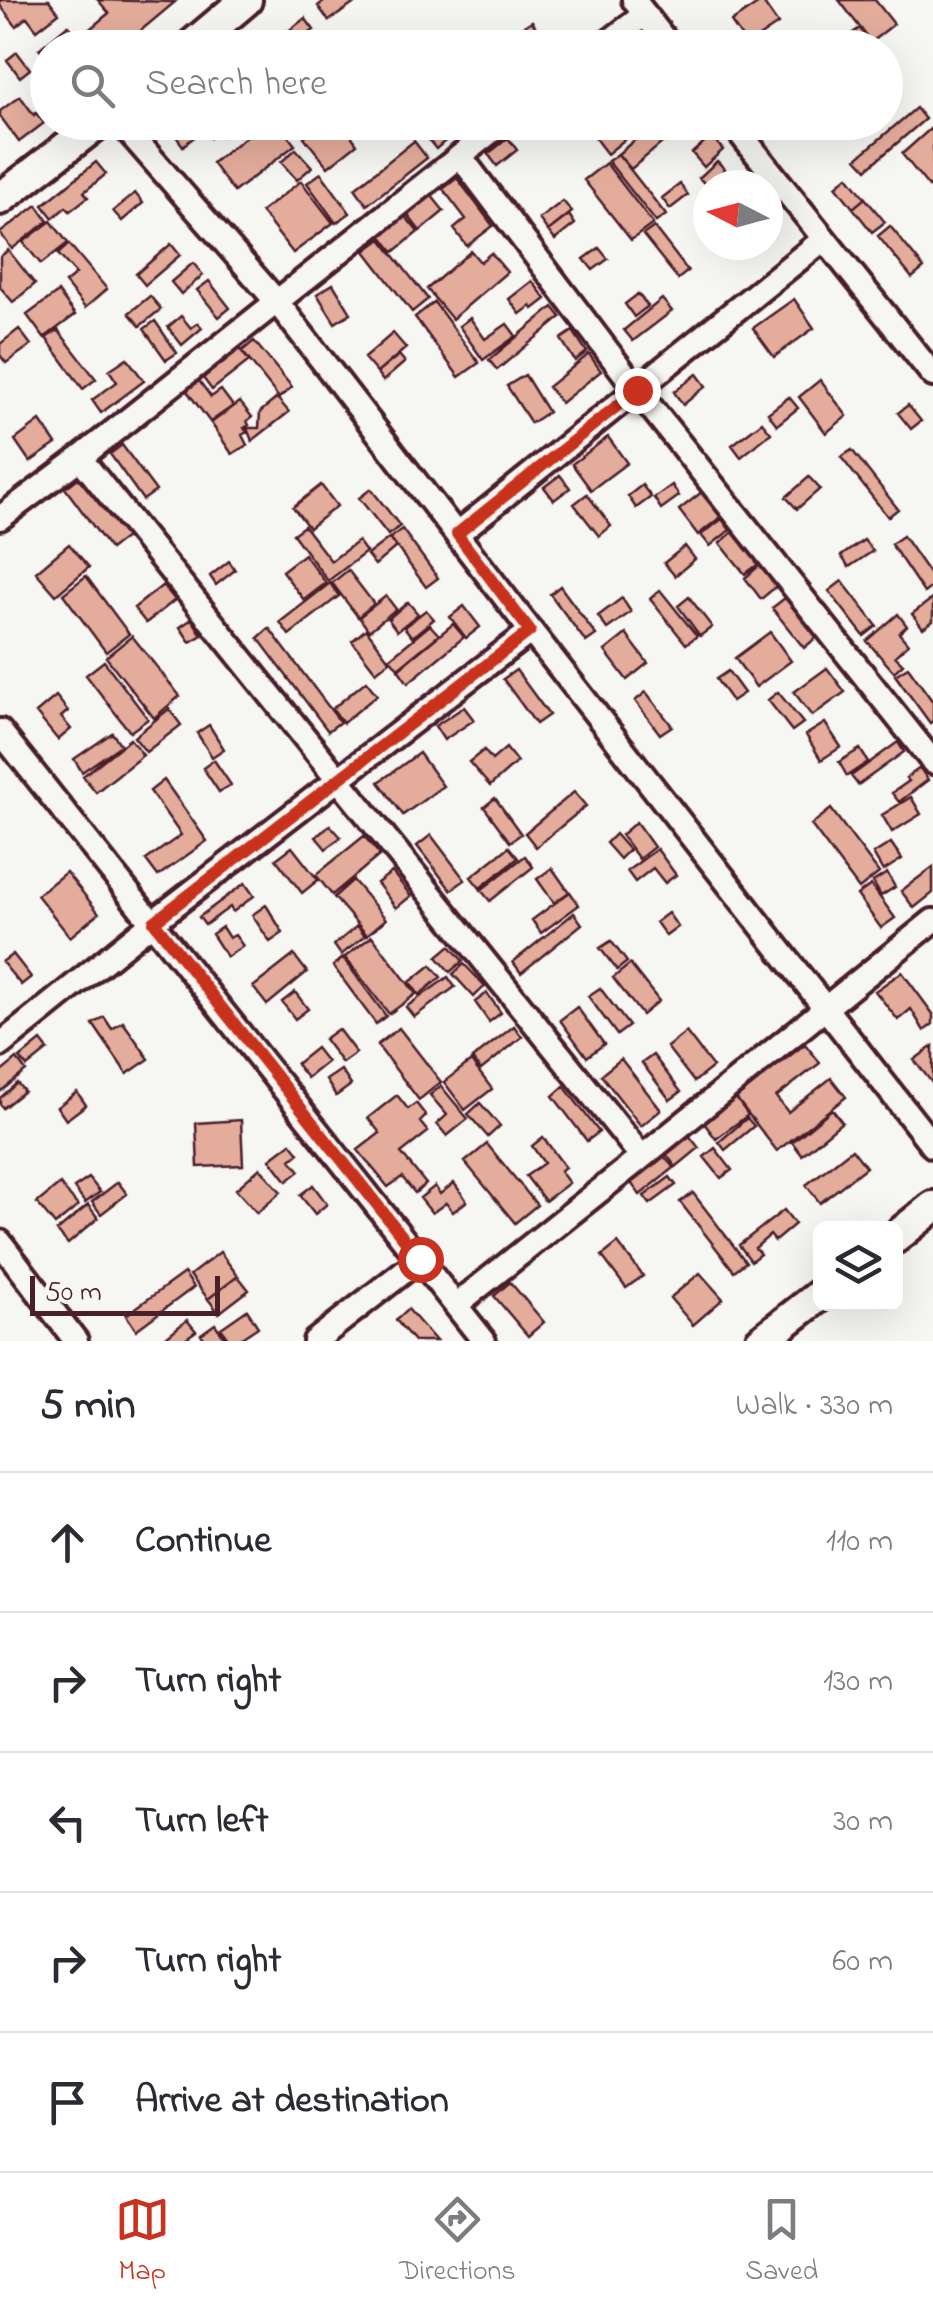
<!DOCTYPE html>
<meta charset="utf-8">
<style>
:root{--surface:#fff;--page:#f2f2f3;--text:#2b2b33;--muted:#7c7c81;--line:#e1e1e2;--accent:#c8321e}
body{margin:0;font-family:"Indie Flower",sans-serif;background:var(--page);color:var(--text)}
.controls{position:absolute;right:30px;bottom:30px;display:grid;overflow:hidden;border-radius:15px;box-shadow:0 10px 40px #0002}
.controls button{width:90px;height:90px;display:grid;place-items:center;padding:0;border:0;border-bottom:2px solid var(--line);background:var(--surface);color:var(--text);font:50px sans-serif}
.compass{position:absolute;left:693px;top:170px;width:90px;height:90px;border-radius:50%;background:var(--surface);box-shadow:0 10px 40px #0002;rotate:276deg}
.scale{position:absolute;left:30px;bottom:25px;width:190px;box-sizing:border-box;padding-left:10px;border:5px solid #4a1f2b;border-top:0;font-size:28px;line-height:35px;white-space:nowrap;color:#4a1f2b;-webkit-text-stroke:8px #f6f6f2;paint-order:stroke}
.stop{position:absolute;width:30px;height:30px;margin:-22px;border:8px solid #c8321e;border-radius:50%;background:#fff}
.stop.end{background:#c8321e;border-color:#fff;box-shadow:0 2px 10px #0008}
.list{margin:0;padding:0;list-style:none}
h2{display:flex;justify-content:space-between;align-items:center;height:130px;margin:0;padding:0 40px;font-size:42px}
h2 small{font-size:32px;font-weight:400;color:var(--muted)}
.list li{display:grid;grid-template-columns:65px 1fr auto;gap:30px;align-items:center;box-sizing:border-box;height:140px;padding:0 40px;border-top:2px solid var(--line)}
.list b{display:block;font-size:38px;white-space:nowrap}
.list em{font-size:32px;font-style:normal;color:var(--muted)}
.icon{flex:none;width:55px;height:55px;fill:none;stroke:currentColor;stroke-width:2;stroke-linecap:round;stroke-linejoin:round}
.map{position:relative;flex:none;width:933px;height:1341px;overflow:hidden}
.search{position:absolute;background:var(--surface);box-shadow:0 10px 40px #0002;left:30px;right:30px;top:30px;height:110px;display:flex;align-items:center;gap:25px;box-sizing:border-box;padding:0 35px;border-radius:55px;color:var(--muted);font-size:38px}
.sheet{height:830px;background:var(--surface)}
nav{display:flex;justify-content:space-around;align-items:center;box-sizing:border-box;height:140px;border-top:2px solid var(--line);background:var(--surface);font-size:28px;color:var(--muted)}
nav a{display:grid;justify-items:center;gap:5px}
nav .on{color:var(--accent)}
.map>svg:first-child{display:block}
</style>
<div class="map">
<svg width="933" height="1341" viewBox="0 0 933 1341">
<rect width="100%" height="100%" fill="#f6f6f2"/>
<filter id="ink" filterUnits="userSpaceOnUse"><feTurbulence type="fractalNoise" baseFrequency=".01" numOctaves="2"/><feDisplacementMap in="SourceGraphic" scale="20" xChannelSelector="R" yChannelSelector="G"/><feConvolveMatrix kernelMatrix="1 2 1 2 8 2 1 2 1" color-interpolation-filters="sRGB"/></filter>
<g filter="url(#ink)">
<path fill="#e4ad9b" stroke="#4a1f2b" stroke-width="2.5" d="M0 0H49L59 13 37 30 27 17 16 26 0 5Z
M98 0 175 2 120 48H48V60L39 49 68 25 79 38 109 13Z
M326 0H355L356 2 329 21 318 6Z
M839 0H875L894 24 871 42Z
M762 1 778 24 747 45 731 22Z
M305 18 314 30 290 47 282 36Z
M532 21 548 48H508L503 39Z
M860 28 871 45 868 48H837L835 45Z
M17 52 30 69 20 77 7 60Z
M20 96 34 115 36 113 44 123 19 142 0 116V111Z
M916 108 925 119 867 169 857 158Z
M171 122H255L240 134 234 127 222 136 218 131 210 138 203 130 183 146 168 125Z
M265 122H277L295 145 234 192 212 163Z
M322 122H353L346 128 357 144 328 167 304 137Z
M435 122H467L436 149 423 133Z
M589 122H611L624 140 607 154 585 125Z
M656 122 686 123 631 169 618 154Z
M930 129 933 132V184L929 187 902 154Z
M711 136 723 150 704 167 692 153Z
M508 138 517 150 497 166 488 154Z
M414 141 427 158 367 205 355 188Z
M296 149 312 167 297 180 281 162Z
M618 154 666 215 656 222 608 161Z
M717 161 725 169 707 186 699 178Z
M96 162 106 174 84 192 88 197 70 211 66 207 53 218 43 205Z
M606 163 653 224 631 240 584 180Z
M321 173 350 213 336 223 307 183Z
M848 176 865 198 853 208 836 186Z
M457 178 493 226 467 246 454 229 466 219 443 189Z
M301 181 333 223 293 253 261 212Z
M680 184 688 195 670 209 662 198Z
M135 193 143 203 122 221 113 211Z
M431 195 444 211 420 231 407 214Z
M865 198 885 222 872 232 853 208Z
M563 201 572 212 548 231 539 219Z
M37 205 48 221 12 249 0 233Z
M569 215 575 224 555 240 548 231Z
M405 216 418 232 394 252 381 235Z
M51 221 68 243 41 264 23 242Z
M890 226 924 268 912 278 878 236Z
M654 227 688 271 678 279 643 235Z
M381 239 428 299 412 312 365 251Z
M69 244 107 289 85 308 65 283 76 274 58 254Z
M171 244 180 255 145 285 136 274Z
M599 248 608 259 593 270 584 259Z
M8 250 35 284 13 302 0 287V257Z
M471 251 480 262 491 253 507 272 452 319 427 289Z
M193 263 203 275 181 294 171 282Z
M209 281 230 308 219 317 197 290Z
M532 281 546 299 533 309 531 306 520 314 509 299Z
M333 284 351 313 335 323 317 294Z
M58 292 75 315 44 338 27 315Z
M638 294 648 306 634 317 625 304Z
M150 296 161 309 140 326 129 313Z
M662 299 672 311 633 341 624 330Z
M794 299 814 328 774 357 753 328Z
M434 302 479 363 459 377 415 317Z
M553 307 561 317 497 370 489 360Z
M181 316 191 328 198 323 202 328 182 345 168 327Z
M470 318 485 339 507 324 516 336 483 360 459 326Z
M155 321 177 353 166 360 144 329Z
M19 329 31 345 6 363 0 355V344Z
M58 330 96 379 83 389 46 338Z
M573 331 587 352 575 361 561 339Z
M393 333 406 348 377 373 364 358Z
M254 341 292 387 279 398 242 351Z
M240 349 249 361 212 390 203 378Z
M589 354 601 371 561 403 548 387Z
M399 355 405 362 383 381 377 373Z
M127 358 144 381 101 413 92 400 117 382 109 370Z
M697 374 706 386 683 405 674 392Z
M525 375 548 412 531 423 507 386Z
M197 378 211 397 221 390 233 406 210 422 184 387Z
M820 380 847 416 826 433 799 397Z
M789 397 798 408 777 425 768 413Z
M277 398 289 412 252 441 247 428H259L260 412Z
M240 402 252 417 247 421 249 425 244 428 247 432 242 435 247 445 232 454 211 423Z
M908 405 921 421 911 429 898 413Z
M40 421 56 444 30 462 15 440Z
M762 422 771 433 741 457 732 445Z
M608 437 627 463 591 490 572 464Z
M122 445 156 491 143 500 110 454Z
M852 450 898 509 888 517 841 457Z
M560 475 570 488 554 500 544 487Z
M81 476 126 537 110 549 65 488Z
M809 477 820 489 797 509 786 497Z
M321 485 337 506 309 528 293 507Z
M642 485 651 497 636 508 628 496Z
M672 485 679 496 661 509 654 498Z
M371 489 400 526 388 535 359 498Z
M703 491 722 516 698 535 679 510Z
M587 494 611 526 599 536 574 504Z
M722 519 730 530 710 546 701 535Z
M304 526 331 561 358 541 366 552 328 581 293 534Z
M402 529 438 578 426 587 390 538Z
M734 531 760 563 745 574 720 543Z
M903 536 933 579V586L924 593 891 544Z
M389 538 396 547 375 565 367 555Z
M864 540 873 551 849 567 841 556Z
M69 544 89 567 56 595 36 572Z
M685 546 695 559 675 576 664 563Z
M304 554 326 583 304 600 282 571Z
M229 561 235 570 216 585 210 576Z
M761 564 778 585 761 599 745 578Z
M348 570 374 604 358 617 332 583Z
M86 576 129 634 106 652 63 594Z
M842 581 877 626 864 636 829 591Z
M330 583 339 596 289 635 280 622Z
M163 585 175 600 146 623 134 608Z
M560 586 596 635 586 642 550 594Z
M660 590 697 636 686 644 650 599Z
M386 596 396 609 369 631 359 617Z
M689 597 712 627 700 636 678 606Z
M622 598 631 612 607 629 598 616Z
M785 598 817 637 804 648 772 608Z
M933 598V621L923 628 912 614Z
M408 602 418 614 397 631 388 619Z
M464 606 480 627 466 638 450 617Z
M426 610 434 619 412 637 404 627Z
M898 614 907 626 899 633 908 644 895 656 903 664 894 672 867 641Z
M192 619 202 635 190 642 180 627Z
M453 624 464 637 408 683 398 669Z
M430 625 439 635 398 668 390 658Z
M269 628 340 722 328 731 258 638Z
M366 629 390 661 376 672 352 641Z
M770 632 791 661 756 687 735 658Z
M626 634 648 663 627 680 605 651Z
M132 636 180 696 154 718 106 657Z
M104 661 148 719 130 732 86 675Z
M908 667 933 702V721L930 723 895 675Z
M827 668 845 692 812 716 794 692Z
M516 670 549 715 536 724 503 679Z
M728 671 744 693 732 701 716 679Z
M366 681 377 695 343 723 332 709Z
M646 692 672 726 660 734 635 701Z
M778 692 803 723 792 731 768 700Z
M56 696 68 711 61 717 71 729 58 740 36 713Z
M464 707 474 720 444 740 435 726Z
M169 709 181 725 146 752 134 737Z
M825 723 841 747 821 760 806 735Z
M209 725 224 749 212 757 197 733Z
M112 733 121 745 82 772 74 759Z
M130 739 143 755 96 792 83 776Z
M898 742 904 752 858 785 851 776Z
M506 748 517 762 490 786 469 762 484 750 492 760Z
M860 749 868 762 847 776 839 762Z
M419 753 443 786 403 815 379 782Z
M214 760 231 785 219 792 203 768Z
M920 768 928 780 899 802 892 793 909 781 906 778Z
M164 780 207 841 158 876 146 860 181 835 150 791Z
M574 792 586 806 536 847 525 833Z
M911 797 921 814 892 832 882 815Z
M495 798 521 834 510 842 484 807Z
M831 809 879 873 859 889 811 825Z
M636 822 654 847 639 859 621 835Z
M330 825 341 837 326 849 316 837Z
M615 834 629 850 620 859 606 843Z
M431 835 465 880 451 890 417 846Z
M364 836 380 855 332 895 316 875Z
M891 843 902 859 883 871 873 854Z
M292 847 318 880 302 893 276 859Z
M509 847 518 858 480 888 471 877Z
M657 849 676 875 665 883 653 868 635 882 627 871Z
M525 856 533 867 490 901 481 890Z
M933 867V893L914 908 901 891Z
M552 868 569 892 554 903 537 879Z
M66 872 99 913 70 937 37 895Z
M392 872 411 896 396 908 377 883Z
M887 873 895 887 881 896 873 882Z
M353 880 386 919 367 935 334 897Z
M245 883 254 896 233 912 230 907 205 925 199 917Z
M871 885 895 918 881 928 857 895Z
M570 892 579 905 541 933 532 920Z
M266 905 283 933 270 942 252 915Z
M574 913 582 924 521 973 513 962Z
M668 913 678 927 666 936 656 922Z
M357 926 365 936 341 955 334 945Z
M222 927 229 938 235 935 243 946 227 957 212 934Z
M372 936 416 994 389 1014 345 957Z
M611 941 627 962 617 970 600 948Z
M450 946 463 961 450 972 437 957Z
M13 954 31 977 21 985 2 962Z
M294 955 307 972 267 1005 253 987Z
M343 958 386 1016 376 1024 333 966Z
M464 964 485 986 474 997 453 974Z
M630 964 659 1001 642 1015 613 978Z
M431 965 441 977 419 995 410 982Z
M902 972 933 1014V1024L924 1031 911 1009 898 1020 875 991Z
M448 977 455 987 414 1017 406 1007Z
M600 988 629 1026 617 1035 588 996Z
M295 992 308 1009 295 1019 282 1002Z
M487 993 501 1013 489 1022 475 1002Z
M577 1007 604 1044 587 1057 560 1020Z
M104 1017 112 1029 123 1022 149 1059 127 1074 93 1024Z
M514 1026 522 1037 481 1070 472 1059Z
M399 1028 441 1082 419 1100 377 1045Z
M338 1029 356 1053 342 1063 324 1039Z
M686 1032 713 1067 694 1082 667 1047Z
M41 1041 48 1050 27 1067 20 1058Z
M805 1044 820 1063 776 1097 788 1112 831 1078 846 1097 777 1151 736 1098Z
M933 1046V1084L914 1060Z
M316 1048 327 1062 307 1078 296 1064Z
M653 1055 681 1092 670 1100 642 1063Z
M17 1059 26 1071 0 1092V1073Z
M621 1059 661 1110 641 1126 601 1075Z
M471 1061 492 1089 465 1110 444 1082Z
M341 1070 351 1085 336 1096 326 1080Z
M17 1083 24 1091 3 1108 0 1104V1098Z
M441 1086 468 1119 447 1136 437 1124 447 1115 430 1095Z
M564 1086 599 1132 587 1141 553 1096Z
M77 1092 86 1105 66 1120 57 1107Z
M397 1095 408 1109 416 1103 426 1116 420 1122 428 1132 401 1153 426 1184 415 1193 402 1177 388 1187 358 1150 380 1133 368 1118Z
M736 1098 748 1115 716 1139 704 1123Z
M480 1103 500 1126 488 1137 468 1114Z
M832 1109 842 1122 802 1155 792 1142Z
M747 1118 754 1126 725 1150 719 1142Z
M241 1120 243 1165 198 1167 196 1123Z
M688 1134 699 1148 676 1167 665 1153Z
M543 1137 565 1167 560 1171 569 1183 545 1201 526 1176 544 1163 532 1146Z
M291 1143 299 1153 291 1160 300 1171 287 1181 270 1159Z
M487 1144 537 1205 515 1223 465 1162Z
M715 1148 732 1170 721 1178 704 1157Z
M852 1149 866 1167 820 1203 806 1185Z
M662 1154 674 1168 640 1195 629 1180Z
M260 1168 281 1192 257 1213 236 1189Z
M670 1177 676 1185 650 1204 644 1196Z
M89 1178 100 1192 85 1203 74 1188Z
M118 1182 127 1194 101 1214 92 1202Z
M454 1183 467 1201 453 1212 446 1203 432 1213 420 1198 435 1186 440 1194Z
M60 1184 78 1206 55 1225 37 1203Z
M313 1185 327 1204 315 1214 300 1195Z
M693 1193 746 1262 734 1271 680 1202Z
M88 1205 98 1218 68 1244 57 1231Z
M784 1210 795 1224 775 1241 770 1235 755 1248 760 1254 751 1261 739 1245Z
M618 1243 643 1276 626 1288 602 1256Z
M220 1252 238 1276 208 1299 190 1275Z
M184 1273 194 1287 136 1330 126 1315Z
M700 1273 723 1299 693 1325 670 1298Z
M238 1276 249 1290 219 1313 208 1299Z
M510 1282 544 1322 528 1336 494 1296Z
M408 1309 436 1341H414L396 1320Z
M247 1310 258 1327 237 1341H230L221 1328Z
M187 1320 196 1331 185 1339 187 1341H161Z
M215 1324 227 1341H206L201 1334Z"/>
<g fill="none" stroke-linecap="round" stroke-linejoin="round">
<g stroke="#4a1f2b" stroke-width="30">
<path id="street" d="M634 0 671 48
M601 48 645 14
M120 122 277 302 531 631 933 1146
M731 122 933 375
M460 156 637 390 933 762
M80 458 642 1157
M0 518 80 458 503 122
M457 534 824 239
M0 731 484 1341
M0 1045 153 922 531 631
M0 1242 76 1341
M456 1305 642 1157 933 921
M315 1341 420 1259"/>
</g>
<g stroke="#4a1f2b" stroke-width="38">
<path id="secondary" d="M189 48 246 0
M0 199 99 122
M896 1237 933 1207
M761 1341 820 1295"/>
</g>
<use href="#street" stroke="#f6f6f2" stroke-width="22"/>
<use href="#secondary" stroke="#f6f6f2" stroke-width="30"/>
</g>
</g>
<g fill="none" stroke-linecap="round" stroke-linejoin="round" filter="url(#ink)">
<path stroke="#c8321e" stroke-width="12" d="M420 1259 154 922 530 631 457 534 637 390"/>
</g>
</svg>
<div class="controls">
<button><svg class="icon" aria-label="layers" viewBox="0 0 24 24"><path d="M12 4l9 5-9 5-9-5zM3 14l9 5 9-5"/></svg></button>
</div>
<svg class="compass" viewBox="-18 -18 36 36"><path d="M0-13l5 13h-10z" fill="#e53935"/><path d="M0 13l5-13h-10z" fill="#7c7c81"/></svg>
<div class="scale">50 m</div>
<div class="stop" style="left:420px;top:1259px"></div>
<div class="stop end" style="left:637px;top:390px"></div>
<div class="search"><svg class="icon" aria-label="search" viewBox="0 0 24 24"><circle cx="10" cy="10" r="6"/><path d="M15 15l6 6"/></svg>Search here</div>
</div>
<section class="sheet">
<h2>5 min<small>Walk · 330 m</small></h2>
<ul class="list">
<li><svg class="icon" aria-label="ahead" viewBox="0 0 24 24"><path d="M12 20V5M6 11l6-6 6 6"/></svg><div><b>Continue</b></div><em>110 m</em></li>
<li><svg class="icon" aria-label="right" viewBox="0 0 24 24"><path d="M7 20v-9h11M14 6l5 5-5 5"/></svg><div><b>Turn right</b></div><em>130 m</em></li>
<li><svg class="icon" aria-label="left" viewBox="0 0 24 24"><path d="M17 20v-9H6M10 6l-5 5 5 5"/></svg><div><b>Turn left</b></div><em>30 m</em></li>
<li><svg class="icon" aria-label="right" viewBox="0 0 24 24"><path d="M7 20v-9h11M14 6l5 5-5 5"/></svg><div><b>Turn right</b></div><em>60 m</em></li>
<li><svg class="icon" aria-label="arrive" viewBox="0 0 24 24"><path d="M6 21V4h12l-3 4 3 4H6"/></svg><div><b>Arrive at destination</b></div></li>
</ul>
</section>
<nav>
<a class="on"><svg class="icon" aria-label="map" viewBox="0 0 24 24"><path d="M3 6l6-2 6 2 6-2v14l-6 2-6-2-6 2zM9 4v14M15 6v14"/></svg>Map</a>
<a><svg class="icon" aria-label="directions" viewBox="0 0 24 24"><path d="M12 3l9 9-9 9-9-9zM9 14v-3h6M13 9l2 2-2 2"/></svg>Directions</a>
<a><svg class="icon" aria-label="saved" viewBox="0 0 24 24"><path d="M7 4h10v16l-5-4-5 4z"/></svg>Saved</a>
</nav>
